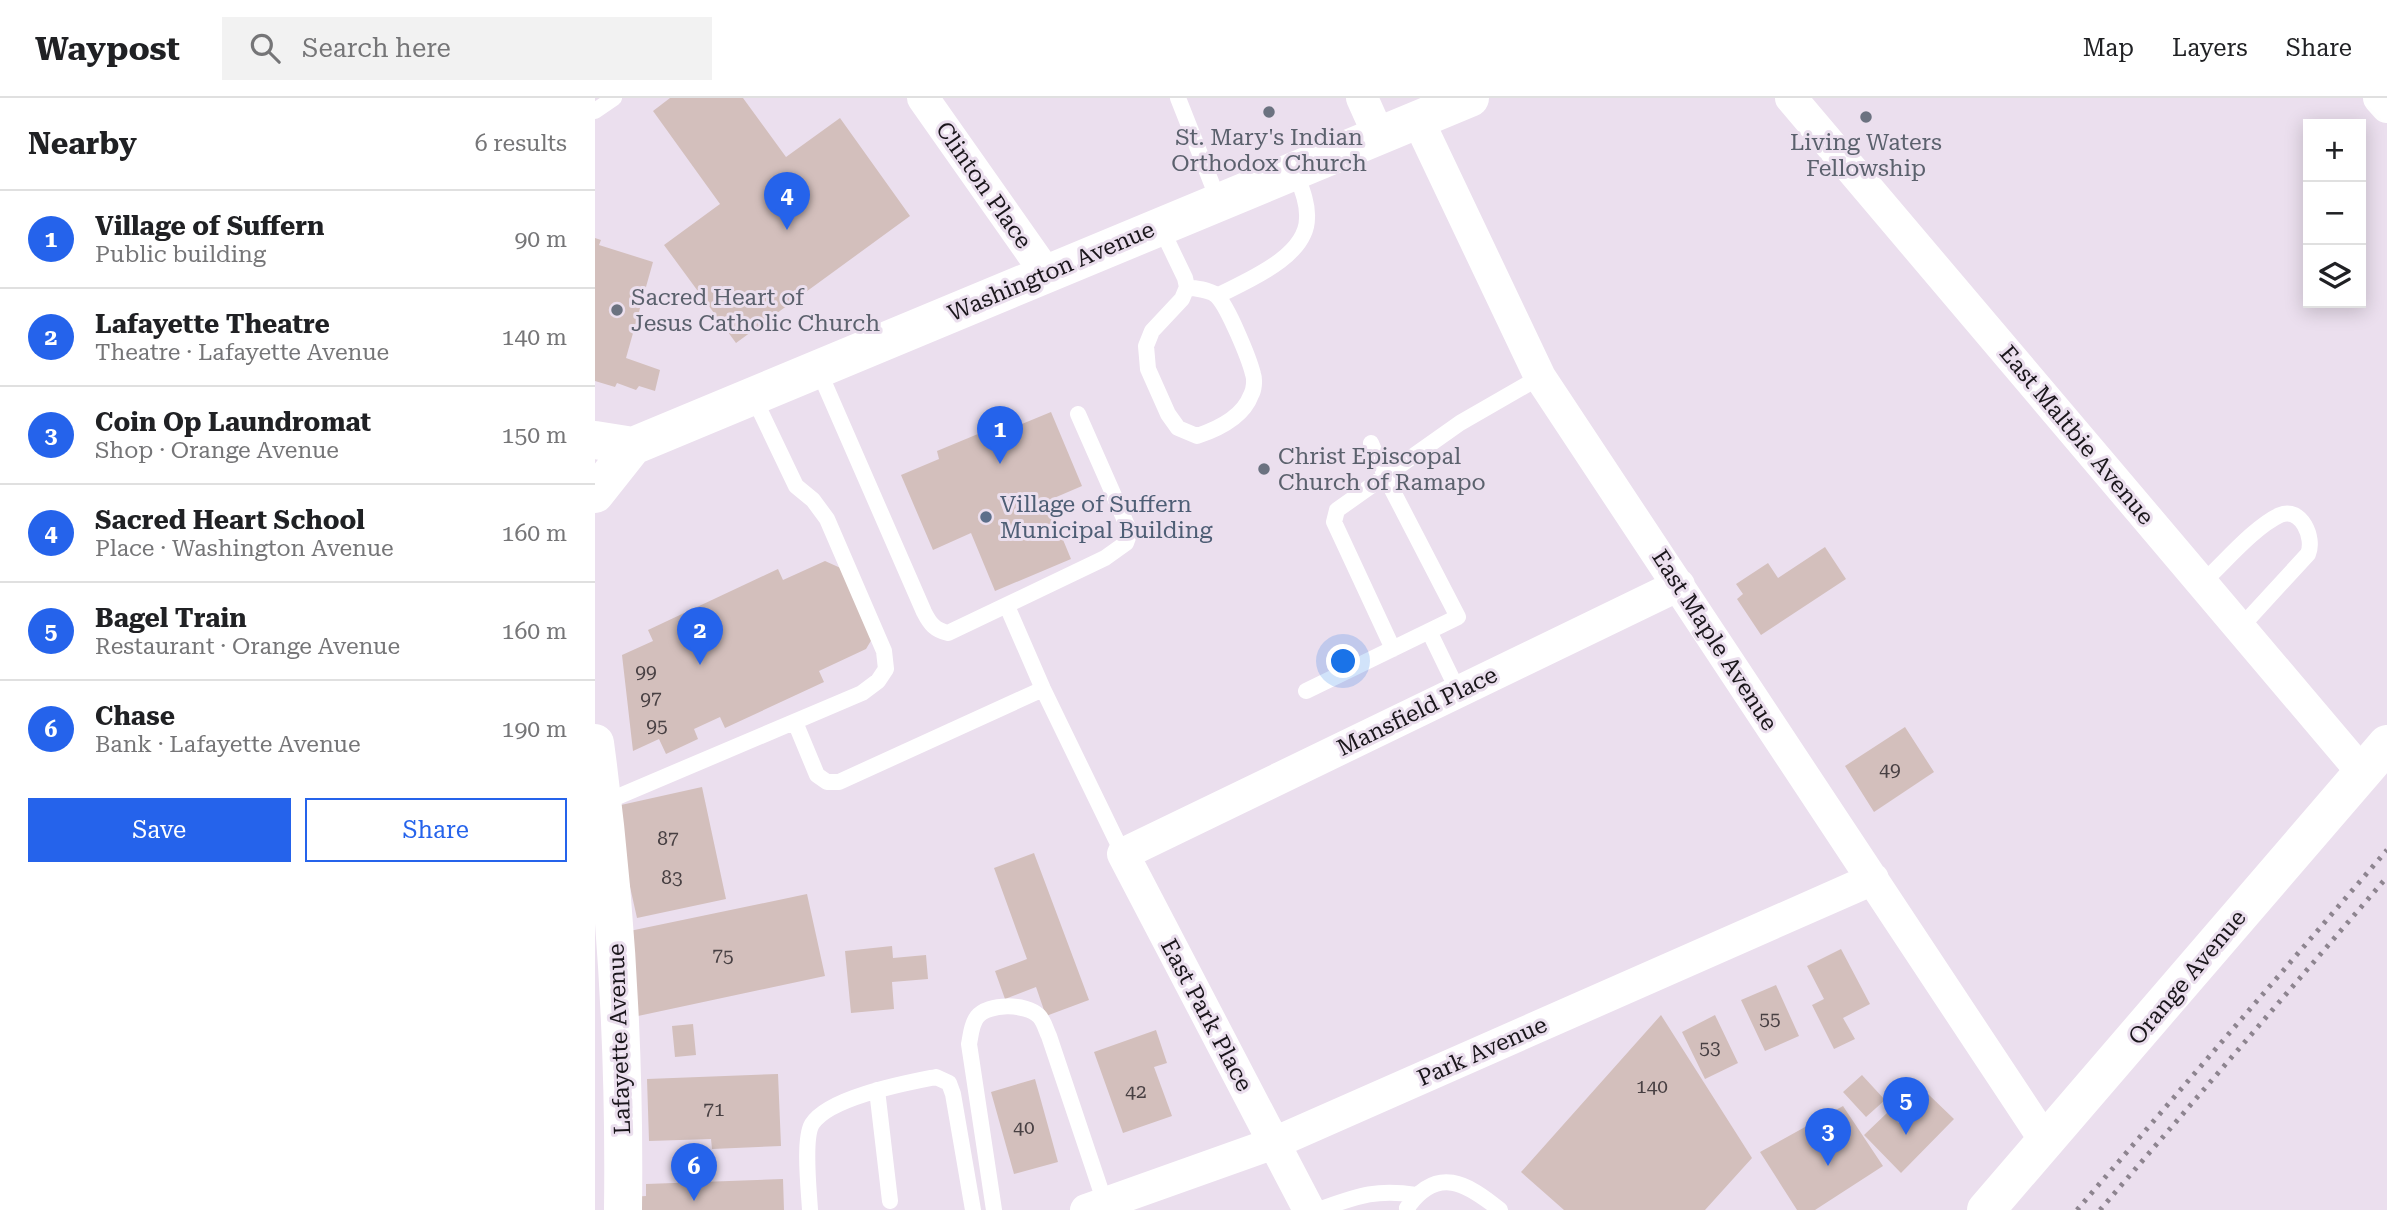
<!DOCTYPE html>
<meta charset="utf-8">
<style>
:root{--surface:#fff;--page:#f2f2f2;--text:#202124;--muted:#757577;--line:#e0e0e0;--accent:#2563eb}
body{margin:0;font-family:"Roboto Serif",serif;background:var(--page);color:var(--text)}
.controls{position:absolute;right:21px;top:21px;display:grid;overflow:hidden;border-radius:0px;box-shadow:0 4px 18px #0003}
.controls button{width:63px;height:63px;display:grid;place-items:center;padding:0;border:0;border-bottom:2px solid var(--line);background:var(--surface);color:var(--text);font:35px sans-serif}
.you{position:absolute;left:749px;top:564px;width:24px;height:24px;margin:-18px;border:5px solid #fff;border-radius:50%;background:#1a73e8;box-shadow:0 0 0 10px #1a73e833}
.badge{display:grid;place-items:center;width:46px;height:46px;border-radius:50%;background:var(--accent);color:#fff;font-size:23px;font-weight:700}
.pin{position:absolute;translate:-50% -58px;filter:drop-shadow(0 2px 4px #0008)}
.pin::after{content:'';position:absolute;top:37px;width:24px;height:21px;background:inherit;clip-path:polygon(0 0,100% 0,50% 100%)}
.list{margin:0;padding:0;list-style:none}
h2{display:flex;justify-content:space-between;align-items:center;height:91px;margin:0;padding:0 28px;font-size:30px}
h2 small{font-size:23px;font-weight:400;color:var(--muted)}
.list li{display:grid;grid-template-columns:46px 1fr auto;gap:21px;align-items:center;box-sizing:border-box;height:98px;padding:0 28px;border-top:2px solid var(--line)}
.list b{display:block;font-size:26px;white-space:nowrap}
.list p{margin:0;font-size:23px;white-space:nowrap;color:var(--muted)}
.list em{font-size:23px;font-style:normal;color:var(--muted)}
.actions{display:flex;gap:14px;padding:21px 28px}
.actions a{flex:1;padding:16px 0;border:2px solid var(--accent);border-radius:0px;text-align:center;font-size:24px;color:var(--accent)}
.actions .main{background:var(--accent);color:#fff}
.icon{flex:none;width:38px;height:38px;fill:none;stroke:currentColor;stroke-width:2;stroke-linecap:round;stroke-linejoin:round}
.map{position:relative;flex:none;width:1792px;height:1112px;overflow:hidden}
header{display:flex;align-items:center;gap:42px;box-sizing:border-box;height:98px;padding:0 35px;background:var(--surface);border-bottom:2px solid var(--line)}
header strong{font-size:33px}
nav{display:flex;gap:38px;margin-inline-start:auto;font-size:24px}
.search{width:490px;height:63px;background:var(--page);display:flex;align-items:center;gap:18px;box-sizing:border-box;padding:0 24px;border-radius:0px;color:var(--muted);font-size:26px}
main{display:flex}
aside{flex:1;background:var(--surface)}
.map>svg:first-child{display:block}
</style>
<header>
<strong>Waypost</strong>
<div class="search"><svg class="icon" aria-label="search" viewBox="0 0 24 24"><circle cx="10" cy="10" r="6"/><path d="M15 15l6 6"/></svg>Search here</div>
<nav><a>Map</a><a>Layers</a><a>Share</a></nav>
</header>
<main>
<aside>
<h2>Nearby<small>6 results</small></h2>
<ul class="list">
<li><span class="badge">1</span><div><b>Village of Suffern</b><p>Public building</p></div><em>90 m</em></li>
<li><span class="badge">2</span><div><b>Lafayette Theatre</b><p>Theatre · Lafayette Avenue</p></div><em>140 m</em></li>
<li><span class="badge">3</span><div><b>Coin Op Laundromat</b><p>Shop · Orange Avenue</p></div><em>150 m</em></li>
<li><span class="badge">4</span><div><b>Sacred Heart School</b><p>Place · Washington Avenue</p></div><em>160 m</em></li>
<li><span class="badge">5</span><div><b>Bagel Train</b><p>Restaurant · Orange Avenue</p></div><em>160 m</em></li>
<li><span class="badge">6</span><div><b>Chase</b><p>Bank · Lafayette Avenue</p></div><em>190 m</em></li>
</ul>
<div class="actions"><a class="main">Save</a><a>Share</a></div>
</aside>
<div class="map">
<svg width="1792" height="1112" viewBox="0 0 1792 1112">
<rect width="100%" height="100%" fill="#ebdfee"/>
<path fill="#d3bfbc" d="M75 0H148L191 59 245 20 315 118 141 245 69 147 125 106 58 13Z
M0 140 6 142 4 147 58 164 31 260 65 272 60 293 44 288 41 292 22 285 20 289 0 283Z
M456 314 487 388 452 403 476 461 400 493 376 435 338 452 306 377 344 361 342 353 419 321 422 328Z
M1230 449 1251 481 1166 537 1142 501 1148 496 1141 486 1173 465 1183 480Z
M230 463 250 472 280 536 271 551 224 573 229 584 130 630 125 619 99 631 103 641 71 656 64 641 38 653 27 557 58 543 53 532 183 471 188 482Z
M1310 629 1339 674 1279 714 1250 668Z
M107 689 131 801 42 820 17 709Z
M439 755 494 902 451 918 441 889 410 901 400 873 432 861 399 770Z
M212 796 230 878 43 918 25 835Z
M297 848 298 860 331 857 333 881 297 884 299 911 256 915 250 853Z
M1246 851 1275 906 1248 920 1260 941 1239 951 1217 907 1229 901 1212 868Z
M1181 887 1204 938 1170 953 1146 902Z
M1066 917 1157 1060 1110 1112H969L926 1074Z
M1120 917 1143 965 1110 981 1087 934Z
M98 926 101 957 80 959 77 928Z
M561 932 572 965 559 969 577 1018 528 1035 499 954Z
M183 976 186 1048 117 1051 116 1041 54 1043 52 981Z
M1267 977 1290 1002 1271 1019 1248 994Z
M440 981 463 1064 419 1076 396 994Z
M1333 996 1359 1021 1306 1075 1269 1037 1293 1014 1304 1025Z
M1248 1008 1288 1068 1220 1112H1202L1165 1054Z
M188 1081 189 1112H37L36 1099 51 1098V1086Z"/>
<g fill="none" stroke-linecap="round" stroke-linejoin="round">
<path stroke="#fff" stroke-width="16" d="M583 0 624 104
M0 13 19 0
M565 128 590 180 592 189 587 201 557 233 551 248 553 271 573 316 583 330 602 338C623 331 648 319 656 297 659 292 660 282 658 276 654 260 633 209 622 198 615 191 601 191 592 189
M622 198C651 183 712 159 712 120 713 104 705 87 700 73
M223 271 329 514C335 526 340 532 353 535L510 460 531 445 535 434 483 316
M1607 485C1629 465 1659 429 1685 417 1706 408 1720 440 1713 456L1645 530
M412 508 448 591 528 756
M834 533 863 593
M798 551 739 424 742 412 865 325 945 279
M711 593 863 519 790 378 776 345
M200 624 222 677 232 684H244L448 591
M8 705 267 595 283 583 291 571 289 553 232 421 218 402 201 388 158 298
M282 992 295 1103
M215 1112C214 1093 208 1041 217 1026 234 999 311 985 341 979L354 985 358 996 378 1112
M399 1112 374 946C376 937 376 927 382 919 393 905 431 905 444 918 449 923 451 932 454 938L510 1105
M723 1112C760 1099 780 1090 821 1097
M813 1112 812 1110C842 1067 872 1085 905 1112"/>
<path stroke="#fff" stroke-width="32" d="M328 0 451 175
M767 0 784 38
M1196 0 1767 674
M1784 0 1792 9
M823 22 945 279 1451 1044
M491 1112 679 1045 1278 781
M714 1112 528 756 1084 487"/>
<path stroke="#fff" stroke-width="38" d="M0 342 38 348
M0 396 38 348 875 0"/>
<path stroke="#fff" stroke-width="38" d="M0 645C21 800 30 955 28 1112
M1391 1112 1792 646"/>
<path stroke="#8d848f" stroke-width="5" stroke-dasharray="3.5 7" stroke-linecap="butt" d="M1482 1112 1792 752
M1505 1112 1792 779"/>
</g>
<g fill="#6b7280" stroke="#ebdfee" stroke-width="2.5">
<circle cx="674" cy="14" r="7"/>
<circle cx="1271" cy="19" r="7"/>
<circle cx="22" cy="212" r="7"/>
<circle cx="669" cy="371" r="7"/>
</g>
<circle fill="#5c6f8a" stroke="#ebdfee" stroke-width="2.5" cx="391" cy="419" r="7"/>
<g text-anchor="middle" stroke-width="6" stroke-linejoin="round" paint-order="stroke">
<g font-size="19" fill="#484043">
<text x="51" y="580">99</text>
<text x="56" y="607">97</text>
<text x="62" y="634">95</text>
<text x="1295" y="678">49</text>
<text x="73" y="747">87</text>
<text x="77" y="786">83</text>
<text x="128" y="864">75</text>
<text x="1175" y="927">55</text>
<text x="1115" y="956">53</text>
<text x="1057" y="995">140</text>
<text x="541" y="1000">42</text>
<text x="119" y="1018">71</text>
<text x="429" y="1036">40</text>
</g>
<g font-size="23" fill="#5b616d" stroke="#ebdfee">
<text x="674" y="47">St. Mary's Indian<tspan x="674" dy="26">Orthodox Church</tspan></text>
<text x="1271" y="52">Living Waters<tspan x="1271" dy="26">Fellowship</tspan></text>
<text x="36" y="207" text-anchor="start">Sacred Heart of<tspan x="36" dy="26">Jesus Catholic Church</tspan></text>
<text x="683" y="366" text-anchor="start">Christ Episcopal<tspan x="683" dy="26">Church of Ramapo</tspan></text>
</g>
<g font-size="23" fill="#1a161b" stroke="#ebdfee">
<text transform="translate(389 87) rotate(55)" y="8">Clinton Place</text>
<text transform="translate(456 173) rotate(-23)" y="8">Washington Avenue</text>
<text transform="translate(1482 337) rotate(50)" y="8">East Maltbie Avenue</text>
<text transform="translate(1120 542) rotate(57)" y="8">East Maple Avenue</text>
<text transform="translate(822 613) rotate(-26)" y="8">Mansfield Place</text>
<text transform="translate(1592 879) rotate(-50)" y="8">Orange Avenue</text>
<text transform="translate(612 917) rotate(62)" y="8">East Park Place</text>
<text transform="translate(24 941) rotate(-92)" y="8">Lafayette Avenue</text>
<text transform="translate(887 953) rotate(-24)" y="8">Park Avenue</text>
</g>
<g font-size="23" fill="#4e5e75" stroke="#ebdfee" text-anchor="start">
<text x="405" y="414">Village of Suffern<tspan x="405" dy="26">Municipal Building</tspan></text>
</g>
</g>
</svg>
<div class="controls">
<button>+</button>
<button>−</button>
<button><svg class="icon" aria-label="layers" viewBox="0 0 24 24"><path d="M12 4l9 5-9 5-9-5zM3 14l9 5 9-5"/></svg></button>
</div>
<div class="you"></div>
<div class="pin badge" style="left:405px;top:366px">1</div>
<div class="pin badge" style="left:105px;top:567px">2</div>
<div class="pin badge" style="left:1233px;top:1068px">3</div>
<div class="pin badge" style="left:192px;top:132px">4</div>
<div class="pin badge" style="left:1311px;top:1037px">5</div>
<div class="pin badge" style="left:99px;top:1103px">6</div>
</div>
</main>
